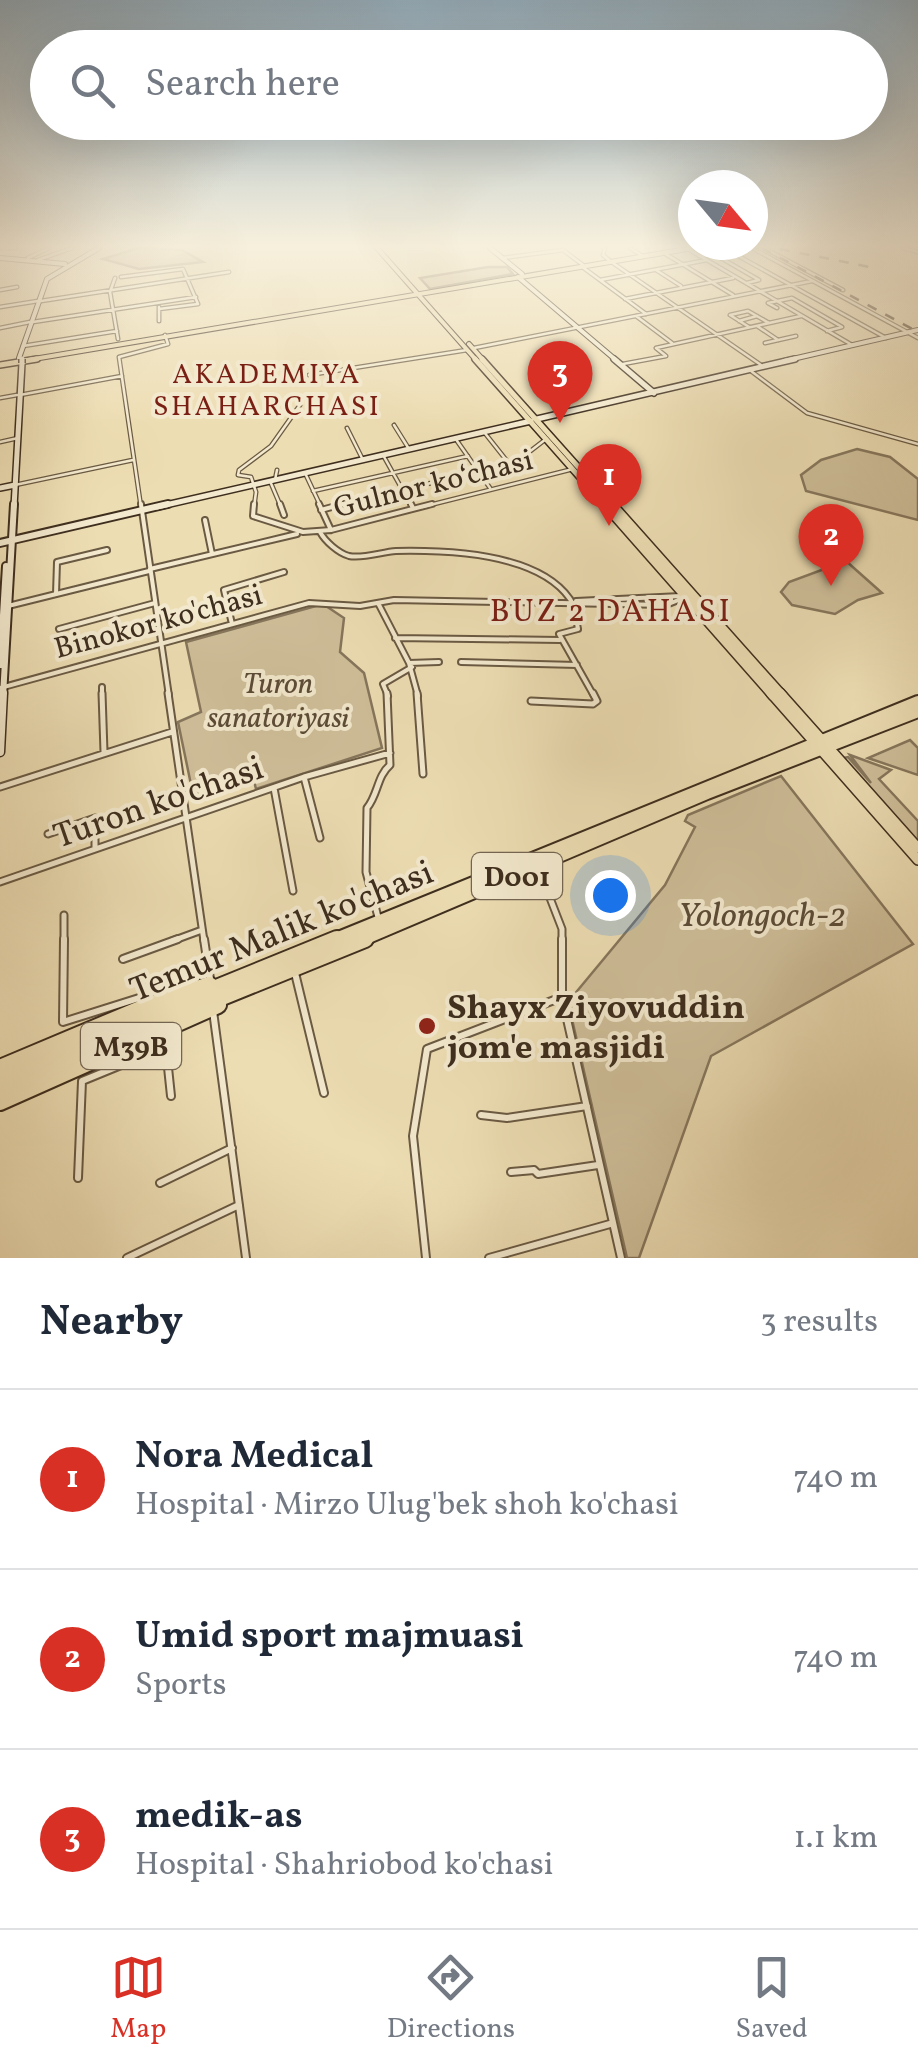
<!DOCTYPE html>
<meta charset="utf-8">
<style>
:root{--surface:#fff;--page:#f6f6f7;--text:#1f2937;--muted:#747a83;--line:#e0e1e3;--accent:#d93025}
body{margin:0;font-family:Vollkorn,serif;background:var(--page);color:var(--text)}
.compass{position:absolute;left:678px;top:170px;width:90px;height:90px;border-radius:50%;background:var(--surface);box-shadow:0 10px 40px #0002;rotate:119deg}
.you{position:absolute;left:610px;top:895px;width:35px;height:35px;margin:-25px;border:8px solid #fff;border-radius:50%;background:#1a73e8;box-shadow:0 0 0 15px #1a73e833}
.badge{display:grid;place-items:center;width:65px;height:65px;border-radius:50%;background:var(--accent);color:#fff;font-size:32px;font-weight:700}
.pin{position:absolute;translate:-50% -82px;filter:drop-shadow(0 2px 5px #0008)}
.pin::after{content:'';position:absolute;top:52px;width:35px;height:30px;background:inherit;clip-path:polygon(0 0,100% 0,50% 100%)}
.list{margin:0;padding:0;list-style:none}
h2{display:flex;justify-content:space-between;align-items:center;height:130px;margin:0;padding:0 40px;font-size:42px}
h2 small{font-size:32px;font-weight:400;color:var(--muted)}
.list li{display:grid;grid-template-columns:65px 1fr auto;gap:30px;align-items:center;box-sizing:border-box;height:180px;padding:0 40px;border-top:2px solid var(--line)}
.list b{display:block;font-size:38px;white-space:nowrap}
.list p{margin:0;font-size:32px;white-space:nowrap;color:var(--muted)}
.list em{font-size:32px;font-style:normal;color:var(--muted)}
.icon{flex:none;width:55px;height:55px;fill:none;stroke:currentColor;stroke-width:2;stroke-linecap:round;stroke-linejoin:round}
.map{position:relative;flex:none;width:918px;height:1258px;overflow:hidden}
.search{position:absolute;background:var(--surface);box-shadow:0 10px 40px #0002;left:30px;right:30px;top:30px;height:110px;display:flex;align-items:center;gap:25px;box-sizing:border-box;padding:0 35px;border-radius:55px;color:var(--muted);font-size:38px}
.sheet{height:670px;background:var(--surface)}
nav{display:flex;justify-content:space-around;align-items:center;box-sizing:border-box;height:140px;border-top:2px solid var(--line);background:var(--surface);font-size:28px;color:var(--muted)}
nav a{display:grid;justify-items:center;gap:5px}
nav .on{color:var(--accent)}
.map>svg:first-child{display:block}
</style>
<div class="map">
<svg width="918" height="1258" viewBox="0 0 918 1258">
<rect width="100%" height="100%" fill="#edddb3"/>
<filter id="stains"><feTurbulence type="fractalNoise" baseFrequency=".002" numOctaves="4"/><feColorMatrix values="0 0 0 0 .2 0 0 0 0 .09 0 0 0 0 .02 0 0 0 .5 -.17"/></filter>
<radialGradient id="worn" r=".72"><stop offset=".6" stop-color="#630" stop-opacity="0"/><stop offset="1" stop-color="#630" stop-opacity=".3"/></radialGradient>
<path fill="#cfbf9a" stroke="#86765c" stroke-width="2.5" d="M138 248 182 250 203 262 139 269 103 259Z
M488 267H507L513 274 430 289 420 278Z
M857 449 890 457 918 479V520L806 491 801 475 821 460Z
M846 561 882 593 858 600 835 614 792 605 781 592 789 582Z
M323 604 344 618 340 652 364 673 382 748 256 789 253 777 194 799 178 722 201 712 186 642Z
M910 740 918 748V775L868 758Z
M850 755 891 770 879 779 918 821V842L843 758 848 757 871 783Z
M781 776 913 944 711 1056 639 1258H627L568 1002 665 885 695 827 685 821 688 815Z"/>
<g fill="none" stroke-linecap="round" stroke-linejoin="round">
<g stroke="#6a5a43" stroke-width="5">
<path id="street-far3" d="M0 248H16
M605 248 603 255 610 261 761 365
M630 248 641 255
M724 248 886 338
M752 248 918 338
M764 248 843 290
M903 248 918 252
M688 249 852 345
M733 252 752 248
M664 253 733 295
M699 256 714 254 759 280 747 283
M28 258 49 248
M503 258 563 250 583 265
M38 260 72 248
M581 266 646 314
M656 270 681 286
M121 277 183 269 198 304 159 309
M115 278 110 292 118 339
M600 280 707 260
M0 290 17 287
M625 299 733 278
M41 301 229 272
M0 307 38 301
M159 307V321
M777 308 768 303 792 298 842 327 827 331
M636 316 672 343
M739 321 757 316
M33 322 196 297
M757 326 778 340
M749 327 730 315 748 311 769 323
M0 328 30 322
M765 343 796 336
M23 346 117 331
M474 348 812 281
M623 364 666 356 656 348 801 316
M751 371 807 413 918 444
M309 375 467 350
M20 395 122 376
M0 398 17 395
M394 425 409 449
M347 428 363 460
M484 432 511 466 546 439
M455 438 490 488
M0 442 18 438
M383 455 412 507
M305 473 321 507
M275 480 277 470
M270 481 281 507
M15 485 133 460
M403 490 479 471
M313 491 468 456
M141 507 119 357 168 344 165 335
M254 507 256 492 251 477 238 475 239 470 271 446 300 405
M333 507 373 497
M422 507 573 469"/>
</g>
<g stroke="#6a5a43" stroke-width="8">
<path id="street-far2" d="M141 504 169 696
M254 504 253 516 303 532 331 530 432 504
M280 504 284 515
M319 504 331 530
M411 504 413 508
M321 510 343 504
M205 520 212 554
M320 532C325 541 338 553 349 556 362 559 382 552 396 551 446 550 538 553 570 599 576 607 576 619 578 629L559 634 594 696
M150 569 297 534
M56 594 57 562 107 550
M576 601 681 596
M378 603 409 663 439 662
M8 606 149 571
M232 624 224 590 284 572
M59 629 155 603
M395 638 560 640
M461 662 577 665
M409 663 418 696
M102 687V696
M0 688 309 603 360 606 394 600 666 605 686 597
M388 696 383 684 412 667"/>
</g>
<g stroke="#6a5a43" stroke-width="9">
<path id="street-far1" d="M102 693 104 752
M168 693 204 941
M417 693 423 774
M531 701 593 704 597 701 593 693
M304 777 320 838
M0 787 172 732
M274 788 293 891
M48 834 95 818V849
M538 867 562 929V941
M0 882 304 777 390 753
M378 917 366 872 367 808C378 795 377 776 390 765L387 693
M64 941V915
M172 941 202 930"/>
</g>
<g stroke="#6a5a43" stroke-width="10">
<path id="street" d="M64 939 63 1022 139 998 145 1003
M204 939 210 979
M562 939V997L621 1258
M123 959 178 939
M295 973 324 1093
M213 1011 246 1258
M481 1115 507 1118 587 1106
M511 1172 534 1170 538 1174 598 1165
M78 1178 82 1081 160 1049 167 1058 171 1096
M160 1183 232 1148
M127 1258 239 1205
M426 1258 413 1136 427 1049 562 997
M489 1258 610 1224"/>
</g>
<g stroke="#3e2e1e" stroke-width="6">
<path id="secondary-far3" d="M490 248 522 274
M0 258 65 264
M518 277 617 361
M19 358 47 279 99 248
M784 361 918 330"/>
</g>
<g stroke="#3e2e1e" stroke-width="8">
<path id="secondary-far2" d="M614 359 654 393
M537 419 795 359
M0 488 15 485
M14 507 22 363
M157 507 531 421"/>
</g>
<g stroke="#3e2e1e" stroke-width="10">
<path id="secondary-far1" d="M0 543 168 504
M0 665 6 566
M3 696 14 504"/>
</g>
<g stroke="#3e2e1e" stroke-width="11">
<path id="secondary" d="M0 752 3 693"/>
</g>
<g stroke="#3e2e1e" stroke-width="6">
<path id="primary-far3" d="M377 248 477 361
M469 344 484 361
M22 361 693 248"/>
</g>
<g stroke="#3e2e1e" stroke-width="8">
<path id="primary-far2" d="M475 359 606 507
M482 359 614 507
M0 365 37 359"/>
</g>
<g stroke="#3e2e1e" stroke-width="11">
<path id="primary-far1" d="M604 504 773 696
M612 504 783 696"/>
</g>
<g stroke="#3e2e1e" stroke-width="12">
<path id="primary" d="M771 693 918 860
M780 693 918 848"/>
</g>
<g stroke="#3e2e1e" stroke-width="16">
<path id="highway-far1" d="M331 941 918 702
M359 941 707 793 918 711"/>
</g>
<g stroke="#3e2e1e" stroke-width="20">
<path id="highway" d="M0 1068 145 1007 209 985
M0 1076 337 939
M0 1087 365 939
M0 1102 218 1005"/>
</g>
<use href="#street-far3" stroke="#f3e9ce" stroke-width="2.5"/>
<use href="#street-far2" stroke="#f3e9ce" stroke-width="4"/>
<use href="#street-far1" stroke="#f3e9ce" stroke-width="5"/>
<use href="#street" stroke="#f3e9ce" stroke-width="6"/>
<use href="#secondary-far3" stroke="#f3e9ce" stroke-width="4"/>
<use href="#secondary-far2" stroke="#f3e9ce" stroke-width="5"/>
<use href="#secondary-far1" stroke="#f3e9ce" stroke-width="6"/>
<use href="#secondary" stroke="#f3e9ce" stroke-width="8"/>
<use href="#primary-far3" stroke="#edddb3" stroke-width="4"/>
<use href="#primary-far2" stroke="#edddb3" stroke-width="5"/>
<use href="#primary-far1" stroke="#edddb3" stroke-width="8"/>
<use href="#primary" stroke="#edddb3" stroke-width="9"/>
<use href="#highway-far1" stroke="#edddb3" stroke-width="12"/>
<use href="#highway" stroke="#edddb3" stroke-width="16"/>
<path stroke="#3e2e1e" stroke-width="2.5" stroke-dasharray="10 10" stroke-linecap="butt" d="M762 248 918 332
M780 249 875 268"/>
<g stroke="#3e2e1e" stroke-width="8" stroke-linecap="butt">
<path id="secondary-bridge" d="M22 359V363"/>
</g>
<use href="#secondary-bridge" stroke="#f3e9ce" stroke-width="5"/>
</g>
<linearGradient id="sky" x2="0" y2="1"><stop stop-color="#92adbe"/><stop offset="0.58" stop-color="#f7f0dd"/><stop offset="1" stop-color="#f7f0dd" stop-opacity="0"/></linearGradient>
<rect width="918" height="424" fill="url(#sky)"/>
<circle fill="#8f2418" stroke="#f3e9ce" stroke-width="4" cx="427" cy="1026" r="10"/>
<g text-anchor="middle" stroke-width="8" stroke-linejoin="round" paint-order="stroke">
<g font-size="28" letter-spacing="2.5" fill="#7a1f14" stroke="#f3e9ce">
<text x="267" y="383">AKADEMIYA<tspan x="267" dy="32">SHAHARCHASI</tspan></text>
</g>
<g fill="#f3e9ce" stroke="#746653" stroke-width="2.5">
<rect x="472" y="853" width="90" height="46" rx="8"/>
<rect x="81" y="1023" width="100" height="46" rx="8"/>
</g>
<g font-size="28" font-weight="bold" fill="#3e2e1e">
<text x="517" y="886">D001</text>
<text x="131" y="1056">M39B</text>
</g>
<g font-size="30" fill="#3e2e1e" stroke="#f3e9ce">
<text transform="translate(433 483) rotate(-14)" y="10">Gulnor koʻchasi</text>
<text transform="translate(158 621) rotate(-15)" y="10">Binokor ko'chasi</text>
</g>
<g font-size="30" font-style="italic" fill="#5b4b37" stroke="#f3e9ce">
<text x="278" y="693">Turon<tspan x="278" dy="34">sanatoriyasi</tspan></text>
</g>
<g font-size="32" letter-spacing="2.5" fill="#7a1f14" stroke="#f3e9ce">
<text x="611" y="621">BUZ 2 DAHASI</text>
</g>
<g font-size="35" fill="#3e2e1e" stroke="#f3e9ce">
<text transform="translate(158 801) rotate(-19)" y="12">Turon ko'chasi</text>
<text transform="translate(281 930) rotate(-22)" y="12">Temur Malik ko'chasi</text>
</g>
<g font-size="35" font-style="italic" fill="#5b4b37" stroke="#f3e9ce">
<text x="762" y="926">Yolongoch-2</text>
</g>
<g font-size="35" font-weight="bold" fill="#3e2e1e" stroke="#f3e9ce" text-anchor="start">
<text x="447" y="1018">Shayx Ziyovuddin<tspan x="447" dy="40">jom'e masjidi</tspan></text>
</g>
</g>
<rect width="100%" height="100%" filter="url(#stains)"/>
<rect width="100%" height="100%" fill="url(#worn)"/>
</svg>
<svg class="compass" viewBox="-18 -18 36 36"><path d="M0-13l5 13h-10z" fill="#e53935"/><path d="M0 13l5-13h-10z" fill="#747a83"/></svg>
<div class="you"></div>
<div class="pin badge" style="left:609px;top:526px">1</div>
<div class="pin badge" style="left:831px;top:586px">2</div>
<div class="pin badge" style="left:560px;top:423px">3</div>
<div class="search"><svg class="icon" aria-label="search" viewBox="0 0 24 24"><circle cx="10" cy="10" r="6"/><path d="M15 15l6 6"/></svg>Search here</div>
</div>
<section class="sheet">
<h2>Nearby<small>3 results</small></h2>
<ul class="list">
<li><span class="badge">1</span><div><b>Nora Medical</b><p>Hospital · Mirzo Ulug'bek shoh ko'chasi</p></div><em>740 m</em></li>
<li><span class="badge">2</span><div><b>Umid sport majmuasi</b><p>Sports</p></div><em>740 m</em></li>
<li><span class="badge">3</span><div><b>medik-as</b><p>Hospital · Shahriobod ko'chasi</p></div><em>1.1 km</em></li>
</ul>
</section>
<nav>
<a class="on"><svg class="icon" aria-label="map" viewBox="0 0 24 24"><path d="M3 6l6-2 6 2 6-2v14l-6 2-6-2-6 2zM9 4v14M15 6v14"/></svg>Map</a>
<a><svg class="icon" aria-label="directions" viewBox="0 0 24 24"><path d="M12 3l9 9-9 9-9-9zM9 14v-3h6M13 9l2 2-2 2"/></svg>Directions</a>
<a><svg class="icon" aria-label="saved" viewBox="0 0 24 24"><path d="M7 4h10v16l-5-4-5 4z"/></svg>Saved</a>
</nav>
